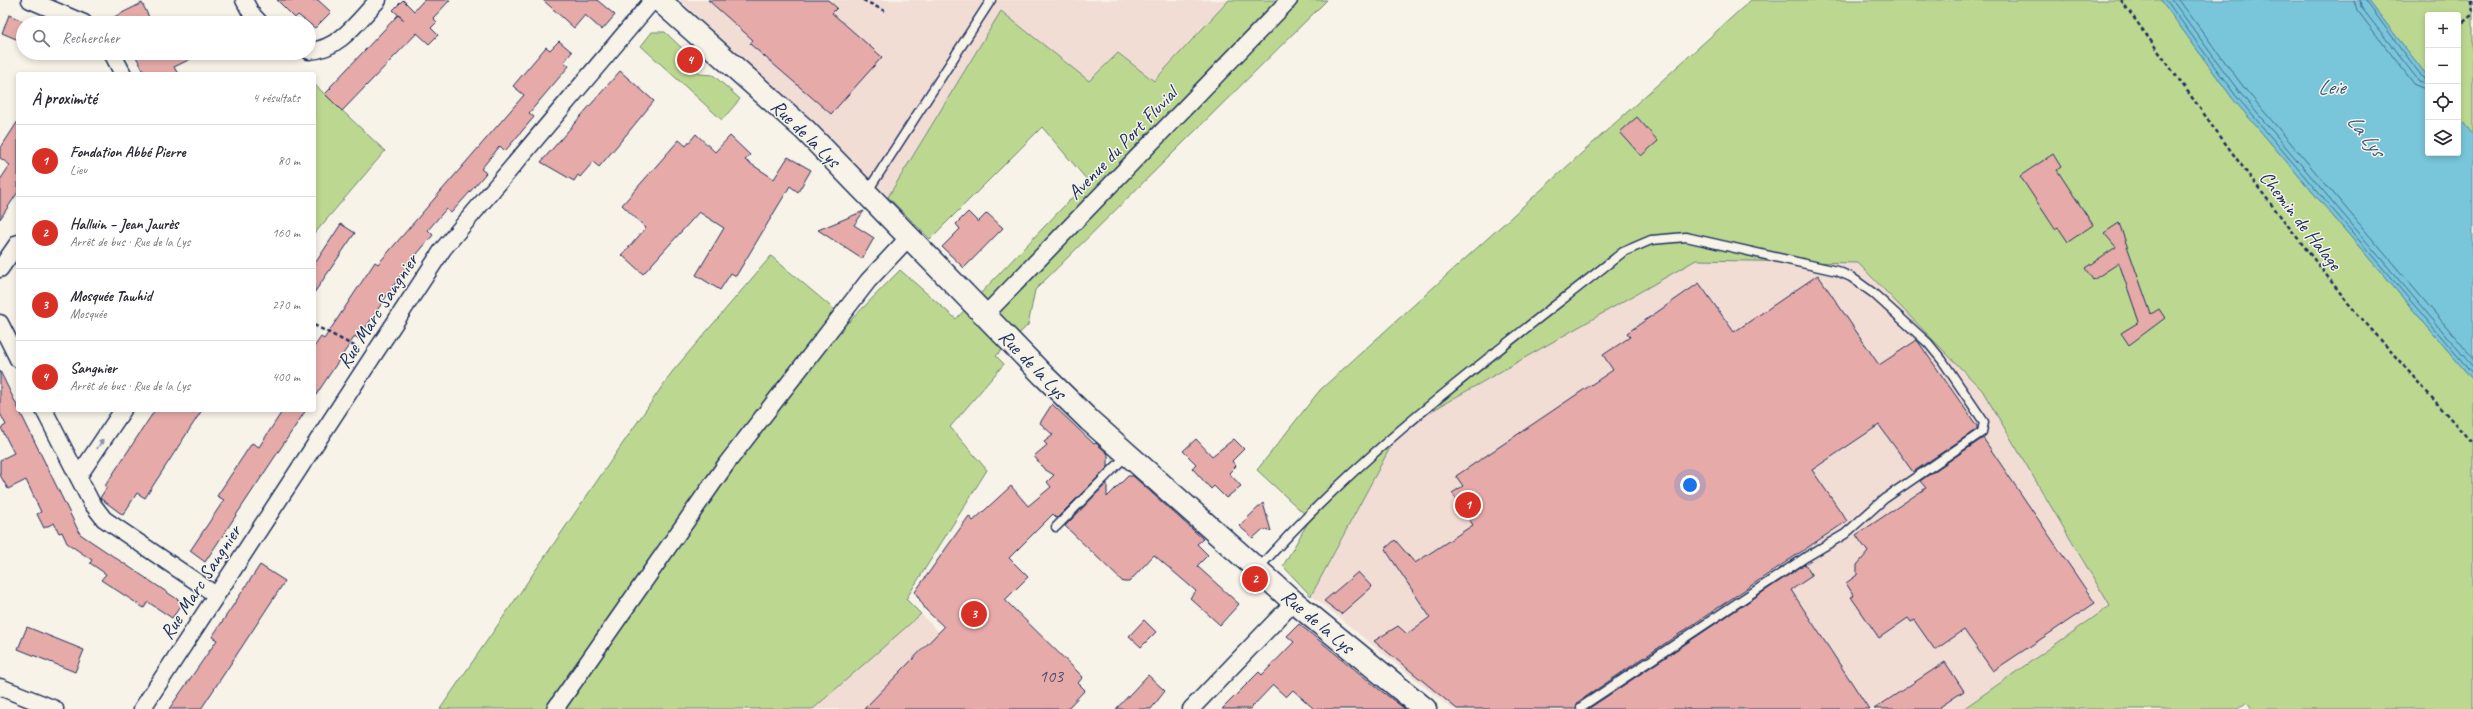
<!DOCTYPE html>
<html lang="fr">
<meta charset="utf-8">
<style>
:root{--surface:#fff;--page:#f2f2f3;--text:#2b2b33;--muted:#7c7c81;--line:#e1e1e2;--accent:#d93025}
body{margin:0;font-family:Caveat,sans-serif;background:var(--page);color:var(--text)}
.controls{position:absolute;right:12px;top:12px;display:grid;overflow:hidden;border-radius:4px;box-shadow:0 2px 6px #0003}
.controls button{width:36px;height:36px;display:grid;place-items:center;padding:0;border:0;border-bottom:1px solid var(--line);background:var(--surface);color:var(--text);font:20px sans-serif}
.you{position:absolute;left:1690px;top:485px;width:14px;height:14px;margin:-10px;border:3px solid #fff;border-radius:50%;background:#1a73e8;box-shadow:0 0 0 6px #1a73e833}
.badge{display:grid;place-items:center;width:26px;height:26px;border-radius:50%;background:var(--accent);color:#fff;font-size:13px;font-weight:700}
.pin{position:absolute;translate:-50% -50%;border:2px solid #fff;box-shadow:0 1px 4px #0006}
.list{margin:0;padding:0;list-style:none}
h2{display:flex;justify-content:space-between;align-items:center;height:52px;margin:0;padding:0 16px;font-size:17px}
h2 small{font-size:13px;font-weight:400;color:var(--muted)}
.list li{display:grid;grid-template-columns:26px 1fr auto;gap:12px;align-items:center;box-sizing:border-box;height:72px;padding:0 16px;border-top:1px solid var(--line)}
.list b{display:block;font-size:15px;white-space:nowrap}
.list p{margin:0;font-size:13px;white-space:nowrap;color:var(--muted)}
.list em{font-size:13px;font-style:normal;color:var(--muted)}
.icon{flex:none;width:22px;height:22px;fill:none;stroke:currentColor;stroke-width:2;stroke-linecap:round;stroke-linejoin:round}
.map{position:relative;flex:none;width:2473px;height:709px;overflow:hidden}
.search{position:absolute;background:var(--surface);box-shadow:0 2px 6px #0003;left:16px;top:16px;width:300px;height:44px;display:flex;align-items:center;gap:10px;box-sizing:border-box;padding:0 14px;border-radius:22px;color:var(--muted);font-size:15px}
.panel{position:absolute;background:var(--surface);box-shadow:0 2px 6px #0003;left:16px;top:72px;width:300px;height:340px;border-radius:4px}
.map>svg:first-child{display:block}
</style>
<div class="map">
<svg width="2473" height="709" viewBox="0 0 2473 709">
<rect width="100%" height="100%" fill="#f7f3e8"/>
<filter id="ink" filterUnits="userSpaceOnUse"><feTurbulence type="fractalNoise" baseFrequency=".025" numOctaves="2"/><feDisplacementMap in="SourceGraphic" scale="8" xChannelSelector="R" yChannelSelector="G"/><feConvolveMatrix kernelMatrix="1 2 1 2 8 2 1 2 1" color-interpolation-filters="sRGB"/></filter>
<g filter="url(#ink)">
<path fill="#f2ddd5" d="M680 0H1229L1154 81 1118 53 1089 81 1001 11 888 197Z
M1696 260 1858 263 1982 390 2110 606 1963 709H1452L1312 596 1400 429Z
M921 614 1015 709H813Z"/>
<path fill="#bcd890" stroke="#6c8477" d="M1229 0H1327L1035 290 1028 325 996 356 1004 364 950 427 987 470 906 599 921 614 813 709H440L672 372 771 256 849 322 900 270 956 319 1088 181 1042 127 930 239 888 197 1001 11 1089 81 1118 53 1154 81Z
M1751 0H2161L2233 99 2473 380V709H2252L2247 702 2238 709H1963L2110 606 1982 390 1858 263 1696 260 1400 429 1311 596 1283 566 1310 519 1257 470 1320 390Z
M2368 0H2473V135L2458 116V15H2428V77Z
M652 32H665L685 51V61L700 74 713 75 740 99 722 120 641 46Z
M314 84 385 151 315 233 314 232Z"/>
<path fill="#79c5d9" stroke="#5389a8" d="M2161 0H2368L2428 77V153H2458V116L2473 135V380L2233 99Z"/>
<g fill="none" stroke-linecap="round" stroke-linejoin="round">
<path stroke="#416b8f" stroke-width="1" d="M2166 0 2236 96 2473 374
M2172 0 2240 93 2473 367
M2179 0 2245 89 2473 358
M2354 0 2357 10 2415 85 2428 90
M2360 0 2361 7 2419 81 2428 84
M2365 0 2423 78 2428 79"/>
</g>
<path fill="#e6aba9" stroke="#1b2f5e" d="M277 0H318L331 12 315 28 298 15 295 18Z
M403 0 414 11 424 0H450L433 18 437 22 431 28 438 35 429 44 417 33 342 111 325 94 331 88 330 87 398 15 404 20 393 10Z
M543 0H597L615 15 602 30 585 15 574 28Z
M708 0H828L837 8 832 13 882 57 831 114 750 44 753 40Z
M142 3 152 23H102Z
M9 15 23 21V42L2 33Z
M559 41 572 52 564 62 569 66 529 113 534 117 505 151 500 146 481 169 486 173 469 193 451 213 446 209 428 230 433 235 406 267 358 339 355 336 314 398V347L321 337 324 339 375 262 378 264 524 95 513 86 546 47 550 50Z
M134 53H203L174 67 178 74H145Z
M620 71 654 101 621 141 599 167 593 162 580 177 578 175 574 181 541 162Z
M1637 117 1658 141 1641 156 1620 132Z
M18 121V192L0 219V180L10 165 0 158V149Z
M696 134 715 152 730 136 750 155 745 160 774 179 788 157 811 170 798 192 790 186 736 276 731 273 720 290 696 275 724 228 699 212 643 274 622 255 646 228 622 205 679 140 686 146Z
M2053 154 2061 167 2057 170 2093 225 2068 242 2058 227 2055 229 2020 176Z
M864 211 854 225 874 238 862 259 818 230Z
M968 212 978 222 987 213 1003 228 964 268 942 247 960 229 956 224Z
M2119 223 2151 314 2159 309 2165 318 2129 345 2121 333 2139 322 2119 263 2093 280 2085 268 2116 247 2104 233Z
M341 224 355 233 314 293V265Z
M1818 275 1879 365 1917 340 1977 426V429L1913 472 1879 425 1812 470 1847 521 1578 702 1576 709H1457L1374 641 1398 626 1407 634 1430 617 1385 549 1395 540 1415 563 1473 525 1452 493 1463 486 1456 476 1613 370 1603 355 1630 337 1627 333 1699 283 1734 332Z
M0 371 80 534 183 603 172 618 148 602 144 608 101 580 106 574 90 563 92 560 67 543 62 532 59 533 54 523 44 528 37 514 41 512 26 480 8 489 0 475V460L14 453 1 428 6 425 0 413Z
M1052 404 1094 444 1096 443 1108 454V467L1057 518 1053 514 1009 558 1028 577 1005 600 1083 677 1078 683 1085 690 1067 709H864L944 627 926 610 915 592 969 516 973 521 1011 486 1028 506 1051 487 1047 482 1054 475 1044 469 1034 456 1047 445 1044 442 1053 435 1040 423Z
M155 410H202L145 498 137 493 123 515 100 498 107 487 105 486Z
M283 410H306L205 562 190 551 224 500 217 496 252 443 259 447Z
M1983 438 2095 603 1993 671 1964 630 1935 650 1914 620 1911 622 1908 618 1879 638 1851 597 1854 596 1846 583 1857 575V565L1868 552 1856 535 1926 488 1920 481Z
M1196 439 1212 456 1234 439 1244 449 1232 461 1236 466 1229 473 1241 486 1226 498 1214 486 1211 489 1192 468 1196 464 1183 451Z
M1128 476H1133L1203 539 1197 544 1208 555 1197 566 1239 604 1220 625 1190 598 1196 591 1154 555 1129 582H1123L1065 526 1107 483V497Z
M1263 503 1271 531 1262 530 1253 538 1239 526Z
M1805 564 1812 576 1791 590 1869 709H1588Z
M260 565 285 581 201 709H169L217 640 212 637Z
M1358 572 1372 587 1341 614 1324 601Z
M1144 620 1156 632 1141 647 1129 636Z
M1299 624 1380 690 1405 709H1314L1293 690 1286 697 1273 685 1250 709H1222L1259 672 1262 675 1294 642 1287 636Z
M27 627 84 650 75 672 18 649Z
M1945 662 1964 691 1937 709H1874Z
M1148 675 1165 691 1151 709H1116Z"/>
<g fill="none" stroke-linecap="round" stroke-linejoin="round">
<g stroke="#1b2f5e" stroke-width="11">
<path id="service" d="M867 192 991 0
M1056 527 1127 455
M1258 569C1365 447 1497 352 1623 252L1651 240 1686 237 1837 271 1851 277 1873 293 1928 343 1942 360 1984 422 1982 432 1884 499 1845 534 1806 557 1581 707"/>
</g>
<g stroke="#1b2f5e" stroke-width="19">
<path id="minor" d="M30 0 84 23
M244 0 251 13 260 23
M309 51C339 50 359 20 378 0
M112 53 123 74
M0 269 18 243
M985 315 1289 0
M0 323 18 359
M44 410 91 502 104 519 216 595
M78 477 123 410
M0 687 55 709
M142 709 443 249 653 0
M555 709 727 463 868 281 909 237
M1191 709 1294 602"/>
</g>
<g stroke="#1b2f5e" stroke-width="25">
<path id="secondary" d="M659 0 805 130 1044 376 1089 420 1294 602 1425 709"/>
</g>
<path stroke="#1b2f5e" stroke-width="2.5" stroke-dasharray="4 3" stroke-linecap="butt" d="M863 0 885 11
M2121 0 2247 173 2348 303 2473 444
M2472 0 2473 14
M2458 27 2473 14
M314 325 358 348"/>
<use href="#service" stroke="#f7f3e8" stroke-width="8"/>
<use href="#minor" stroke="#f7f3e8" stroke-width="16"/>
<use href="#secondary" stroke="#f7f3e8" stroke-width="22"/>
</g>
<defs><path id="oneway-solid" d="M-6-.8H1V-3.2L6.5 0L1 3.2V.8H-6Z"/></defs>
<use fill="#8991a3" href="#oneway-solid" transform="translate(100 444) rotate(-57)"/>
</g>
<g text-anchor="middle" stroke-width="3" stroke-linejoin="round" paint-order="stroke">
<g font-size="18" fill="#4e4e71">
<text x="1051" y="682">103</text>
</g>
<g font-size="20" fill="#1b2f5e" stroke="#f7f3e8">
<text transform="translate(806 133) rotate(44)" y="7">Rue de la Lys</text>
<text transform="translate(1122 143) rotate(-46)" y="7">Avenue du Port Fluvial</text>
<text transform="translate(2301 220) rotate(52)" y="7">Chemin de Halage</text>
<text transform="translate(377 311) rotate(-57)" y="7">Rue Marc Sangnier</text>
<text transform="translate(1033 364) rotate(46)" y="7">Rue de la Lys</text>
<text transform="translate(200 582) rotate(-57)" y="7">Rue Marc Sangnier</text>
<text transform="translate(1318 621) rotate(40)" y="7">Rue de la Lys</text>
</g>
<g font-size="21" font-style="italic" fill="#32547d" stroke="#f7f3e8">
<text x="2331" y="94">Leie</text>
<text transform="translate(2366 135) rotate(52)" y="7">La Lys</text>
</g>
</g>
</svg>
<div class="controls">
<button>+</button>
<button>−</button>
<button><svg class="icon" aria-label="locate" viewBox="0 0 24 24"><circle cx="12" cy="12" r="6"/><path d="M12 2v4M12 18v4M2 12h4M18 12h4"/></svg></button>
<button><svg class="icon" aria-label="layers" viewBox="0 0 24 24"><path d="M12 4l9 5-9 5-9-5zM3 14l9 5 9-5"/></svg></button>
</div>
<div class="you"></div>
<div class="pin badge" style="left:1468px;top:505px">1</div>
<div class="pin badge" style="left:1255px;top:579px">2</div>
<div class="pin badge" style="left:974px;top:614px">3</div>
<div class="pin badge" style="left:690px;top:60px">4</div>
<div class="search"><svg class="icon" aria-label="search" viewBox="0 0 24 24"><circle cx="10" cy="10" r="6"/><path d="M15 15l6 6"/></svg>Rechercher</div>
<section class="panel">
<h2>À proximité<small>4 résultats</small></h2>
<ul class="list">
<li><span class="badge">1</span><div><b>Fondation Abbé Pierre</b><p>Lieu</p></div><em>80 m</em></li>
<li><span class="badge">2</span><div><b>Halluin – Jean Jaurès</b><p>Arrêt de bus · Rue de la Lys</p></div><em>160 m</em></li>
<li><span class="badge">3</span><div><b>Mosquée Tawhid</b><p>Mosquée</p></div><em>270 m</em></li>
<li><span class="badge">4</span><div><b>Sangnier</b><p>Arrêt de bus · Rue de la Lys</p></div><em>400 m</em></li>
</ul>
</section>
</div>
